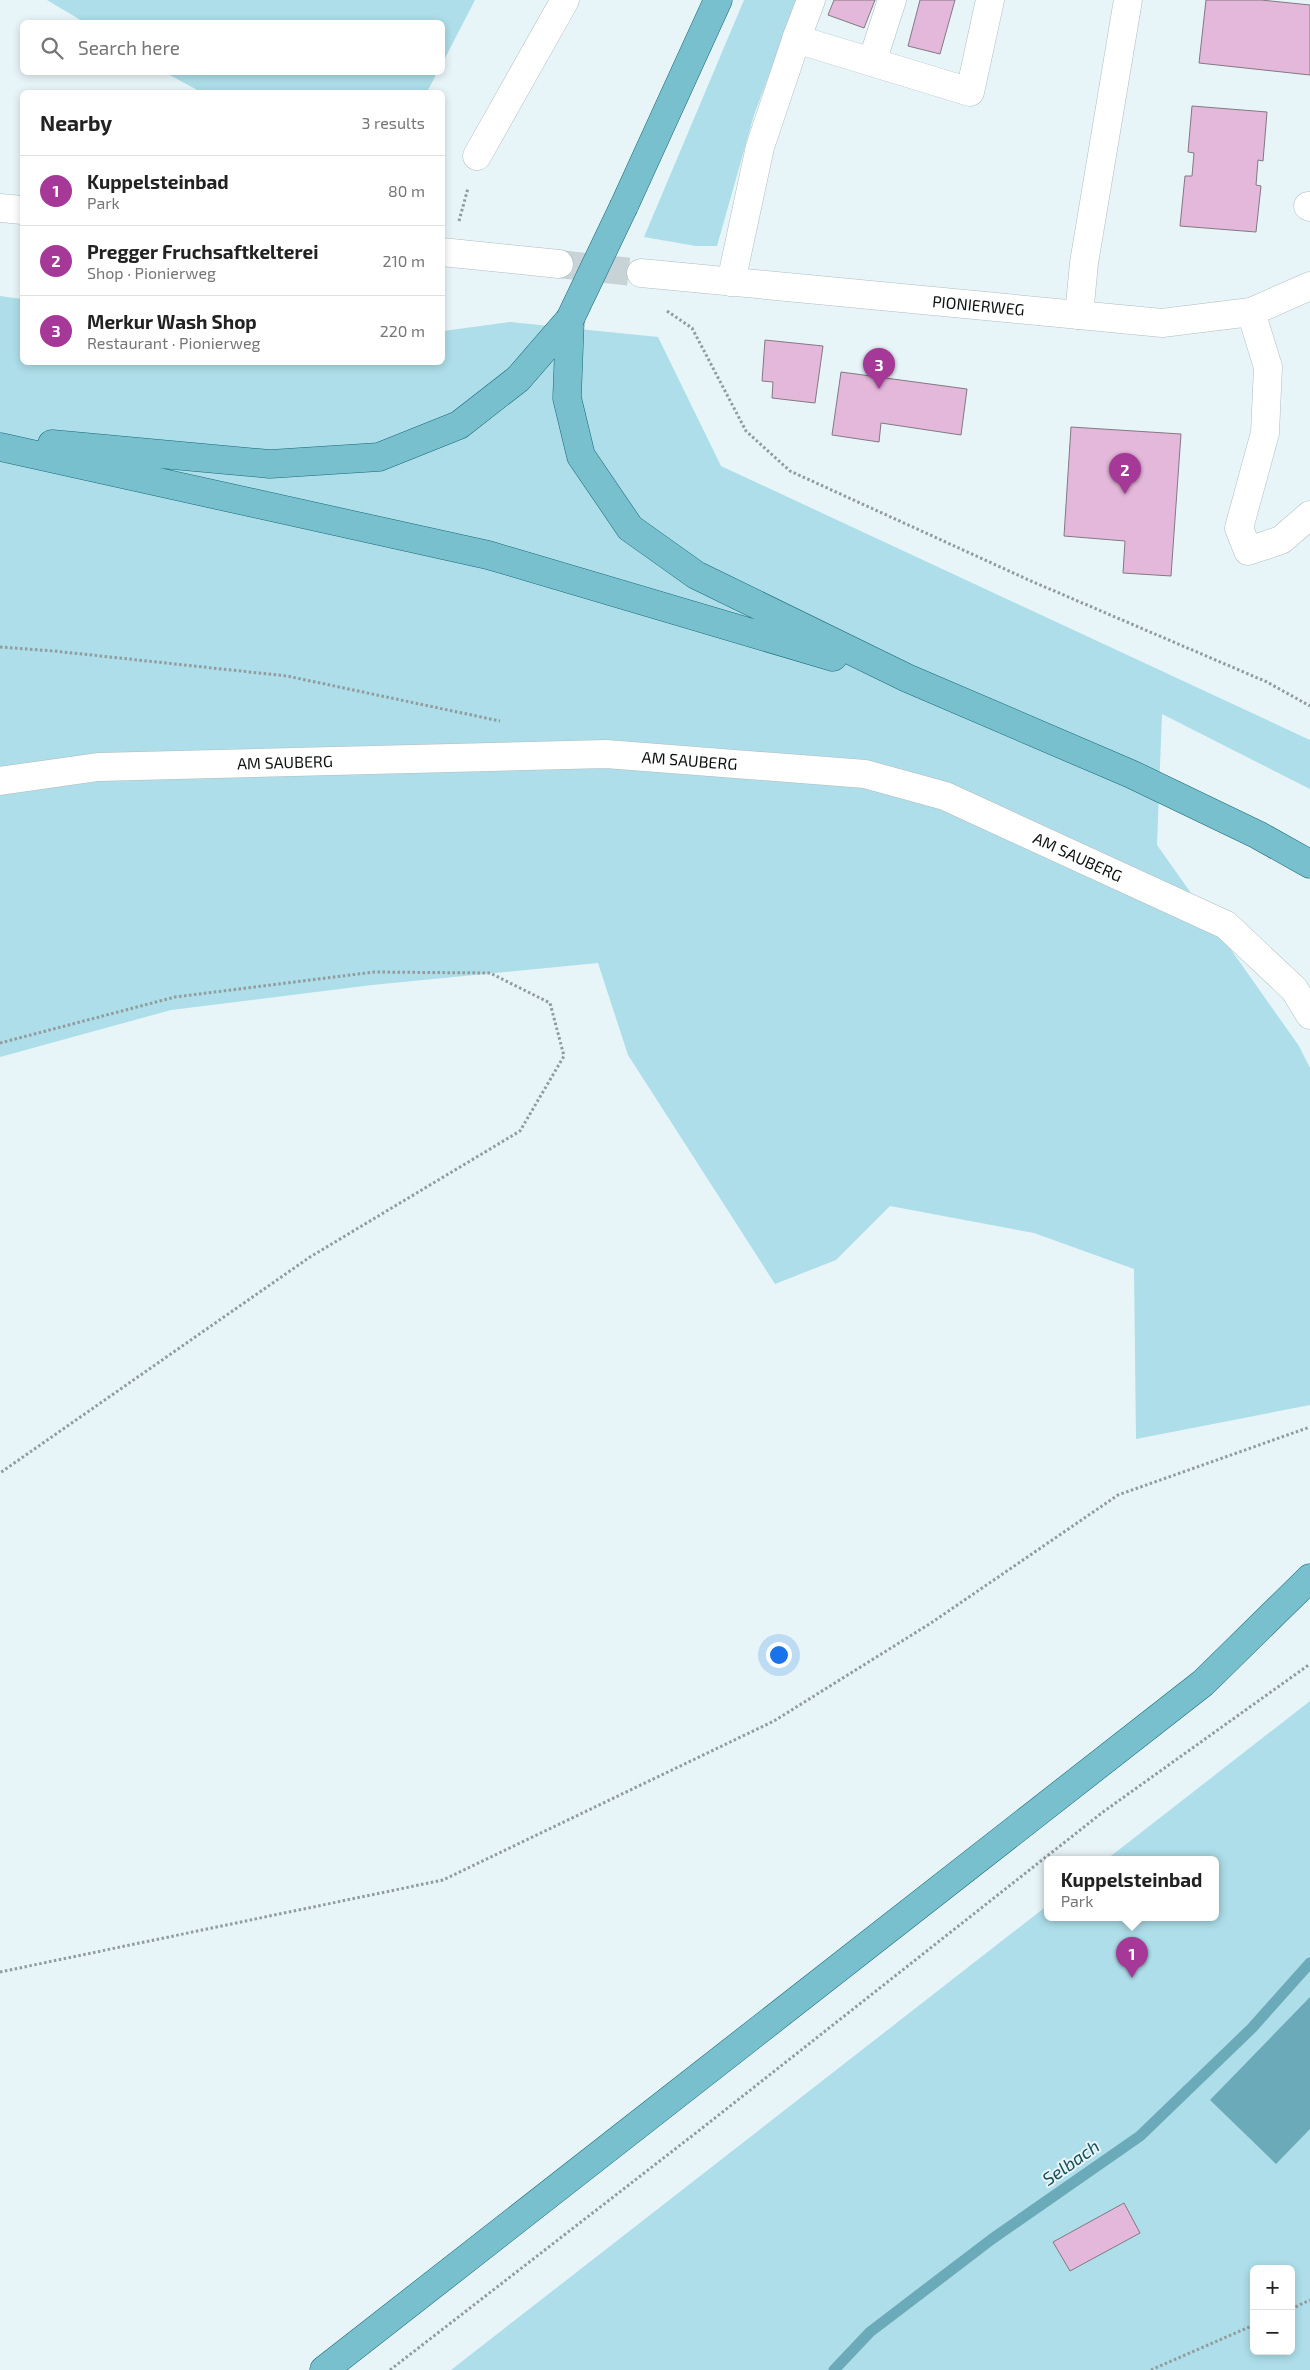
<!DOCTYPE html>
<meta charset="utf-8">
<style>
:root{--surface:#fff;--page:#f2f2f2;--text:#222;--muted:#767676;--line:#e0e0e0;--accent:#a63897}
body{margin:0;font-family:"Exo 2",sans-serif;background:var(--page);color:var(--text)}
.controls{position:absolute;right:15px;bottom:15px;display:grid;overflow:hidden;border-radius:8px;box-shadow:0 2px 8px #0003}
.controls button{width:45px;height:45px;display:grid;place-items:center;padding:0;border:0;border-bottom:1px solid var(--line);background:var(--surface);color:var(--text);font:25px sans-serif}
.you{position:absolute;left:778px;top:1654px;width:18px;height:18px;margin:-12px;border:4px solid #fff;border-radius:50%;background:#1a73e8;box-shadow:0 0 0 8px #1a73e833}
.badge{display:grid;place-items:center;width:32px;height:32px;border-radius:50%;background:var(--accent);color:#fff;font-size:16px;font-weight:700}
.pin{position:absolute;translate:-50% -41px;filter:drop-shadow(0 1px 2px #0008)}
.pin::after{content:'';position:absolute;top:26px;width:18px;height:15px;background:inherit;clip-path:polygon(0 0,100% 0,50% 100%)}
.popup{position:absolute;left:1044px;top:1856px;width:175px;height:65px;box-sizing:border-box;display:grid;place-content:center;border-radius:8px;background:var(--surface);filter:drop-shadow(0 1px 4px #0005);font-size:16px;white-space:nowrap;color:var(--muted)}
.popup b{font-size:19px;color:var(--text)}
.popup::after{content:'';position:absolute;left:50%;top:100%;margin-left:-10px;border:10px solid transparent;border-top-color:var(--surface)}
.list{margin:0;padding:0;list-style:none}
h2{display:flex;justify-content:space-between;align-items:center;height:65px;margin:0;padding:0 20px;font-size:21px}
h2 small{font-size:16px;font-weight:400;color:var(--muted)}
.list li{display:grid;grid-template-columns:32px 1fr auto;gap:15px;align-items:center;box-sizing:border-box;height:70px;padding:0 20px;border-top:1px solid var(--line)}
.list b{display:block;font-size:19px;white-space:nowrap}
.list p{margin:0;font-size:16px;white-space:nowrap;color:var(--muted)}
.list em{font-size:16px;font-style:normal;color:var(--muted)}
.icon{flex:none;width:28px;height:28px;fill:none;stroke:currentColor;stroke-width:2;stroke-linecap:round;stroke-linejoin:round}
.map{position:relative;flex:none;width:1310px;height:2370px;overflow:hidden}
.search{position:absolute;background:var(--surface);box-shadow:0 2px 8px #0003;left:20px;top:20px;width:425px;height:55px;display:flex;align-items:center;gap:12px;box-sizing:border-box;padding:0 18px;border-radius:8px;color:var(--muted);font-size:19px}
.panel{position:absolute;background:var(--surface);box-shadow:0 2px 8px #0003;left:20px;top:90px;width:425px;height:275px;border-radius:8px}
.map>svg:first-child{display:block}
</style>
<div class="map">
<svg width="1310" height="2370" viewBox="0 0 1310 2370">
<rect width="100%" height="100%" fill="#e8f5f8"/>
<path fill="#addee9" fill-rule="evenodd" d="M47 0H475L443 62 442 22H84Z
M744 0H797L754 115 717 246H696L644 237Z
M166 73H437L427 92H201Z
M0 296 22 299V362H442L443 331 510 322 658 337 721 466 1310 740V789L1162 714 1157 845 1299 1046 1310 1068V1405L1136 1439 1134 1269 1034 1233 890 1206 836 1260 775 1284 628 1055 598 963 372 985 171 1010 0 1057Z
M1310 1701V2370H451L1048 1905V1917H1216V1859H1107ZM1254 2269H1291V2351H1254Z"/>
<path fill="#6babb9" d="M1310 1997V2129L1276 2164 1210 2100Z"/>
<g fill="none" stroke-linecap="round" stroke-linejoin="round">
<path stroke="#6babb9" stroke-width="11" d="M834 2370 870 2332 992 2239 1140 2136 1252 2028 1310 1963"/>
</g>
<path fill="#e4b8db" stroke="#827980" d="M834 0H875L864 28 828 15Z
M920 0H955L940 54 908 46Z
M1206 0H1261L1310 5V75L1199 63Z
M1192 106 1267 112 1263 161 1258 160 1256 185 1261 186 1256 232 1180 226 1185 176H1192L1194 153 1188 152Z
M765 340 823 346 815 403 772 398 773 382 762 381Z
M841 372 967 389 961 435 881 423 879 442 832 435Z
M1071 427 1181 434 1171 576 1123 573 1125 541 1064 536Z
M1124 2203 1140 2233 1070 2271 1053 2242Z"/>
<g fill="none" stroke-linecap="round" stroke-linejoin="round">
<path stroke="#c7d3d6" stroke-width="28" stroke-dasharray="28 14" stroke-linecap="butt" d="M559 264 641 273"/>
<g stroke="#b0bdc0" stroke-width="29">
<g id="minor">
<path d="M796 39 970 92 990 0"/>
<path d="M872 62 892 0"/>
<path d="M477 156 565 0"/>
<path d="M1308 206 1310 207"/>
<path d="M0 208 22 210"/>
<path d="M442 252 559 264"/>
<path id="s1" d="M641 273 1162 323 1251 312 1310 286"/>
<path d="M731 282 760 147 797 37 811 0"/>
<path d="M1251 312 1268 367 1265 433 1239 528 1248 551 1281 540 1310 515"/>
<path d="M1079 315 1084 263 1128 0"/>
<path id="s2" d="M0 781 98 767 606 754 865 774 945 796 1226 925 1294 989 1310 1015"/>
</g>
</g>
<g stroke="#186876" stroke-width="29">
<path id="major" d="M624 206 718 0
M570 319 567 398 581 456 630 528 696 575 907 678 1131 774 1258 835 1310 864
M52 444 270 464 379 457 459 425 518 379 570 319
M0 447 488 555 833 657
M324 2370 1203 1683 1310 1578"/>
</g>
<path stroke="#929b9e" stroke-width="3" stroke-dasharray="2.5 2.5" stroke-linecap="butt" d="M459 221 468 188
M667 311 692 328 746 431 790 471 1031 581 1267 682 1310 706
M0 647 54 651 287 676 500 721
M0 1043 175 997 374 972 490 973 550 1003 564 1056 520 1131 310 1257 0 1473
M0 1972 443 1880 774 1721 931 1623 1118 1495 1310 1427
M1291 2309 1310 2300
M390 2370 701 2129 1103 1812 1310 1664
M1151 2370 1254 2325"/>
<use href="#minor" stroke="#fff" stroke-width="28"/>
<use href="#major" stroke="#78c0cd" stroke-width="28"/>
<g stroke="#186876" stroke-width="29" stroke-linecap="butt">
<path id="major-bridge" d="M570 319 624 206"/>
</g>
<use href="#major-bridge" stroke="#78c0cd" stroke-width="28"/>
</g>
<g text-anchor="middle" stroke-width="4" stroke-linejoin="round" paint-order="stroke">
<g font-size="16" fill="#0e1213" stroke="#e8f5f8">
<text dy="6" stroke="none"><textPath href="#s1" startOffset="339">PIONIERWEG</textPath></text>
<text dy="6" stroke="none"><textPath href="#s2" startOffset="691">AM SAUBERG</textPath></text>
<text dy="6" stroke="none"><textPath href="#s2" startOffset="286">AM SAUBERG</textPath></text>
<text dy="6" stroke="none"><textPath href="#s2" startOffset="1096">AM SAUBERG</textPath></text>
</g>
<g font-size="18" font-style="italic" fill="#174f59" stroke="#e8f5f8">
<text transform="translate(1071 2163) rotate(-35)" y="6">Selbach</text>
</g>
</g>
</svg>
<div class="controls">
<button>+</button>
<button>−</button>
</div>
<div class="you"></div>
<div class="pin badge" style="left:1132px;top:1978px">1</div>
<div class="popup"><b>Kuppelsteinbad</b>Park</div>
<div class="pin badge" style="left:1125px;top:494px">2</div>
<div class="pin badge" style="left:879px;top:389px">3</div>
<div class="search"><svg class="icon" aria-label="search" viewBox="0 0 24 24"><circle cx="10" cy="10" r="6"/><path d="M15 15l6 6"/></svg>Search here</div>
<section class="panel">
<h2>Nearby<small>3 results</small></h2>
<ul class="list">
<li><span class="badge">1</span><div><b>Kuppelsteinbad</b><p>Park</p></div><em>80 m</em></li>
<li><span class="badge">2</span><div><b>Pregger Fruchsaftkelterei</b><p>Shop · Pionierweg</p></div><em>210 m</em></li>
<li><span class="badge">3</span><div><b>Merkur Wash Shop</b><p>Restaurant · Pionierweg</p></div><em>220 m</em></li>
</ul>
</section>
</div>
